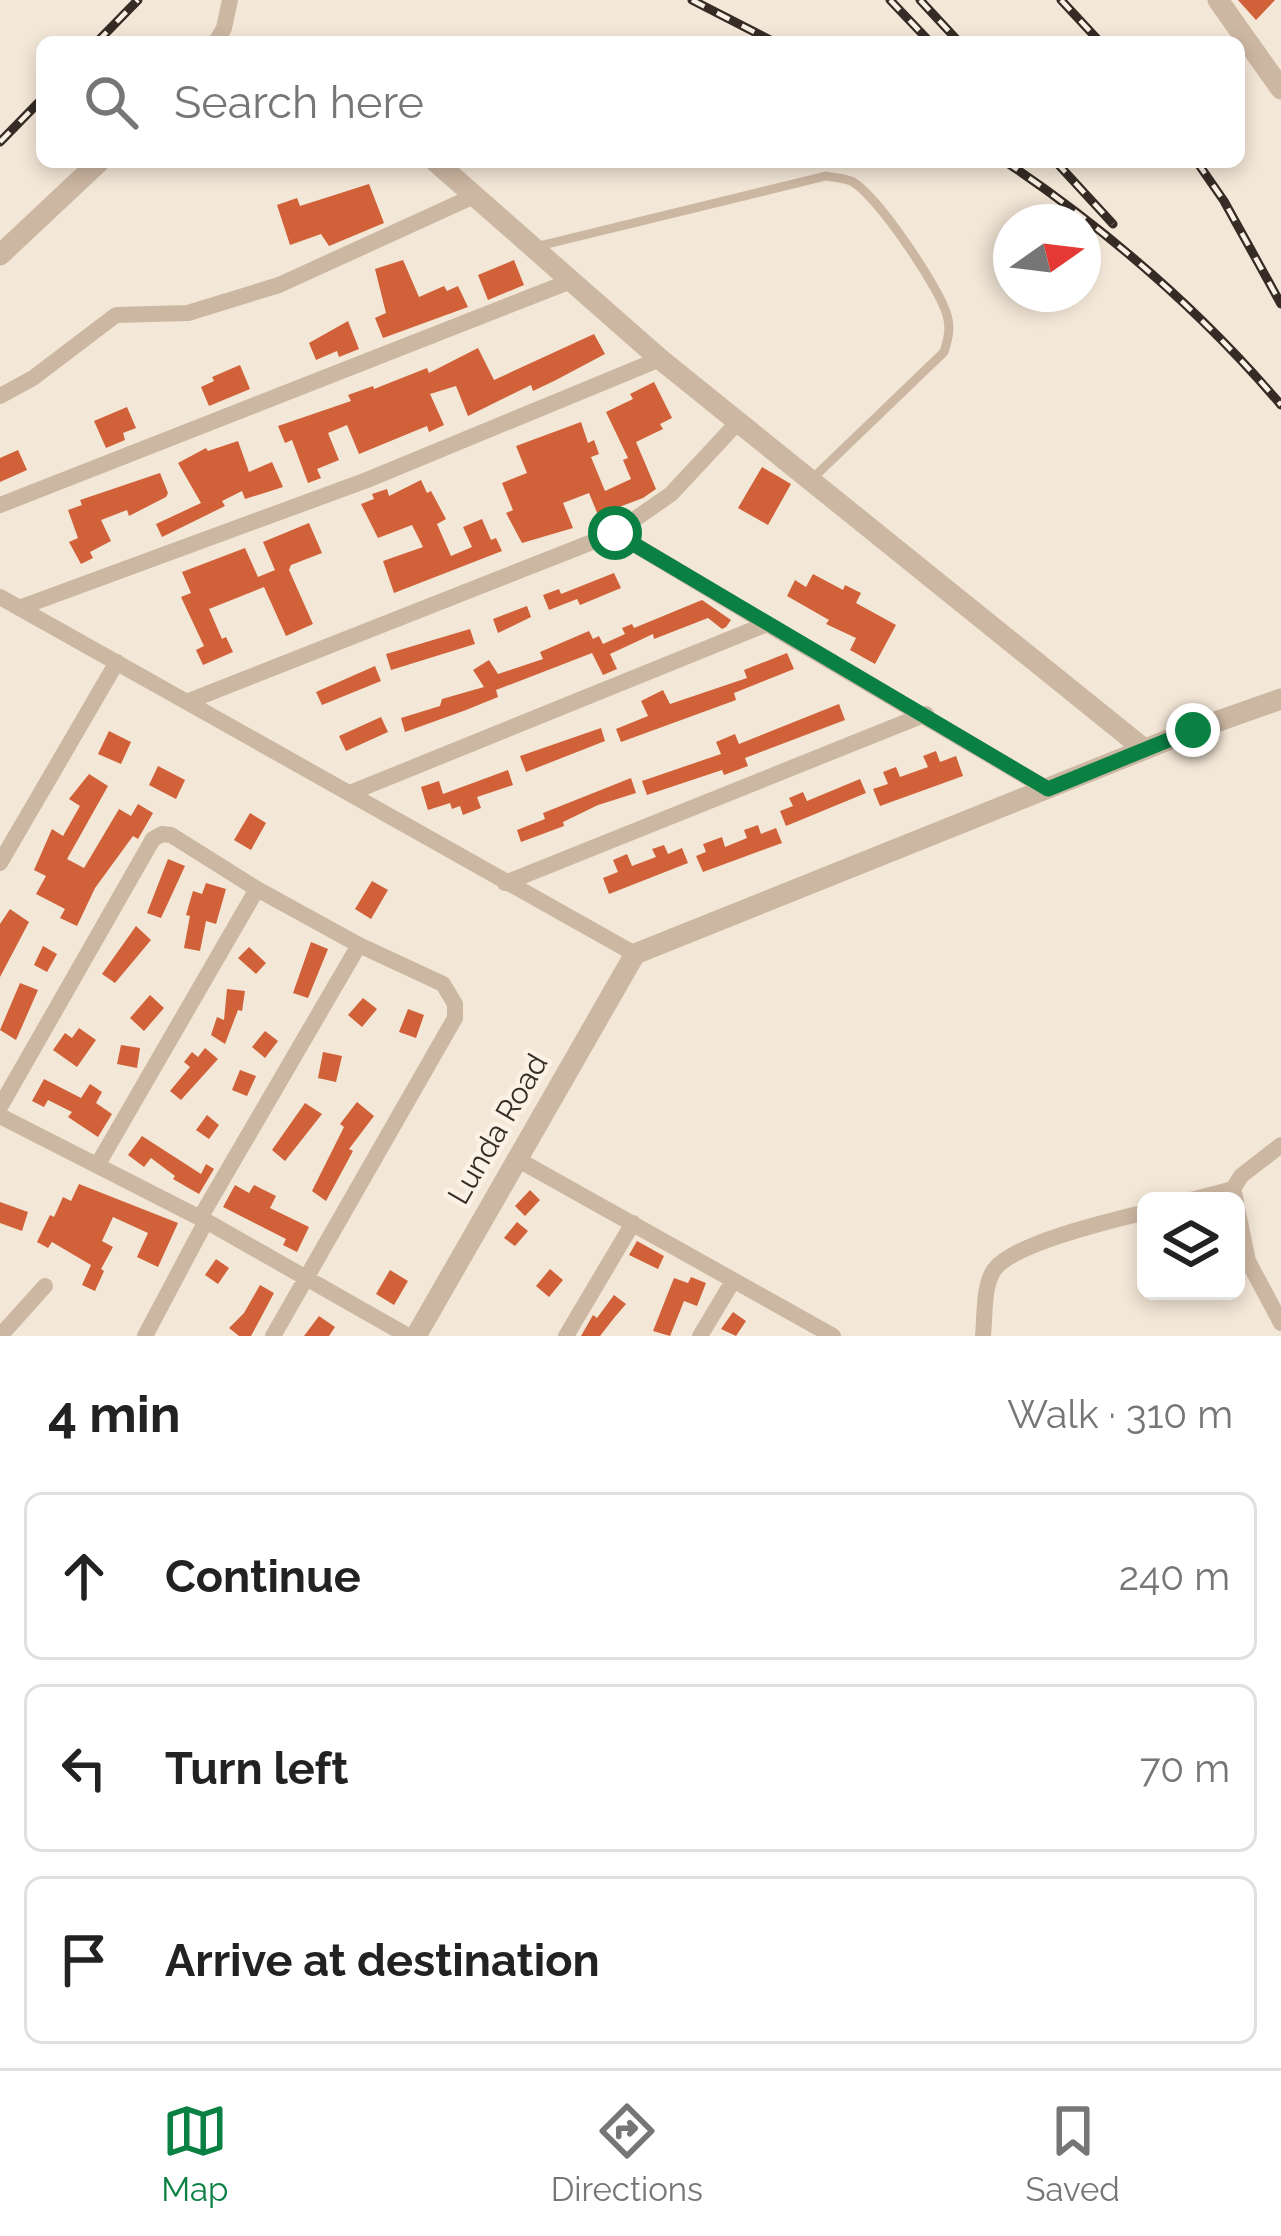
<!DOCTYPE html>
<meta charset="utf-8">
<style>
:root{--surface:#fff;--page:#f2f2f2;--text:#222;--muted:#767676;--line:#e0e0e0;--accent:#0b8043}
body{margin:0;font-family:Raleway,sans-serif;background:var(--page);color:var(--text)}
.controls{position:absolute;right:36px;bottom:36px;display:grid;overflow:hidden;border-radius:18px;box-shadow:0 6px 18px #0003}
.controls button{width:108px;height:108px;display:grid;place-items:center;padding:0;border:0;border-bottom:3px solid var(--line);background:var(--surface);color:var(--text);font:60px sans-serif}
.compass{position:absolute;left:993px;top:204px;width:108px;height:108px;border-radius:50%;background:var(--surface);box-shadow:0 6px 18px #0003;rotate:76deg}
.stop{position:absolute;width:36px;height:36px;margin:-27px;border:9px solid #0b8043;border-radius:50%;background:#fff}
.stop.end{background:#0b8043;border-color:#fff;box-shadow:0 3px 12px #0008}
.list{margin:0;padding:0;list-style:none}
h2{display:flex;justify-content:space-between;align-items:center;height:156px;margin:0;padding:0 48px;font-size:51px}
h2 small{font-size:39px;font-weight:400;color:var(--muted)}
.list li{display:grid;grid-template-columns:78px 1fr auto;gap:36px;align-items:center;box-sizing:border-box;height:168px;margin:0 24px 24px;padding:0 24px;border:3px solid var(--line);border-radius:18px}
.list b{display:block;font-size:45px;white-space:nowrap}
.list em{font-size:39px;font-style:normal;color:var(--muted)}
.icon{flex:none;width:66px;height:66px;fill:none;stroke:currentColor;stroke-width:2;stroke-linecap:round;stroke-linejoin:round}
.map{position:relative;flex:none;width:1281px;height:1336px;overflow:hidden}
.search{position:absolute;background:var(--surface);box-shadow:0 6px 18px #0003;left:36px;right:36px;top:36px;height:132px;display:flex;align-items:center;gap:30px;box-sizing:border-box;padding:0 42px;border-radius:18px;color:var(--muted);font-size:45px}
.sheet{height:732px;background:var(--surface)}
nav{display:flex;justify-content:space-around;align-items:center;box-sizing:border-box;height:168px;border-top:3px solid var(--line);background:var(--surface);font-size:33px;color:var(--muted)}
nav a{display:grid;justify-items:center;gap:6px}
nav .on{color:var(--accent)}
.map>svg:first-child{display:block}
</style>
<div class="map">
<svg width="1281" height="1336" viewBox="0 0 1281 1336">
<rect width="100%" height="100%" fill="#f3e7d7"/>
<path fill="#d06138" d="M1238 0H1275L1256 20Z
M369 184 384 223 329 246 321 234 290 245 277 205 297 198 300 206Z
M403 260 419 297 444 286 447 291 458 286 468 307 383 338 375 318 386 313 375 269Z
M514 260 524 285 488 300 478 275Z
M348 321 359 349 339 357 337 351 316 360 309 343Z
M594 334 605 354 556 380 533 391 531 385 468 416 456 386 430 394 444 425 429 432 427 426 359 454 347 425 328 433 339 460 317 469 321 478 308 483 292 440 285 443 278 426 351 401 348 395 373 386 374 389 427 368 429 373 478 348 494 380Z
M240 365 250 389 209 406 201 387 214 381 212 377Z
M654 382 672 418 660 424 663 429 636 442 656 489 643 498 598 515 589 493 563 503 573 528 522 543 506 513 513 510 502 483 527 473 516 446 581 422 588 443 594 440 599 454 591 457 605 491 631 479 623 460 628 458 606 412 633 399 630 394Z
M127 407 136 428 123 433 125 440 106 448 94 421Z
M238 441 249 472 272 462 283 487 245 499 242 491 222 501 225 506 162 537 156 524 201 503 178 463 206 448 208 451Z
M18 450 27 470 0 482V458Z
M762 467 791 484 768 525 738 508Z
M160 473 168 493 166 497 129 516 127 510 101 520 111 541 90 552 93 558 81 564 69 542 78 538 68 510 82 505 80 500Z
M421 480 427 493 431 491 446 519 437 524 451 556 472 547 463 527 482 519 491 540 496 538 502 551 394 593 383 561 423 547 412 525 378 538 361 504 374 499 372 494 387 489 389 496Z
M309 523 322 553 291 565 289 570 313 624 286 636 264 587 209 609 222 639 226 637 233 652 203 665 196 650 204 646 181 597 191 593 182 572 245 548 258 577 275 570 263 542Z
M614 573 621 588 580 605 577 599 549 610 543 595 559 589 561 594Z
M813 574 843 590 845 585 861 593 856 603 896 625 875 664 850 650 856 638 826 624 829 620 787 596 795 580 806 587Z
M702 600 731 620 726 627 722 629 708 618 654 639 653 634 610 654 617 669 603 675 592 653 496 690 498 697 466 710 405 732 401 718 440 706 442 699 484 687 473 670 489 660 498 674 543 659 540 652 589 631 593 639 599 636 603 644 625 634 622 628 632 624 634 628Z
M527 606 531 617 498 633 493 619Z
M470 629 475 644 391 670 386 654Z
M787 653 794 669 734 693 736 700 621 742 616 729 648 716 641 701 663 690 670 704 747 678 744 670Z
M375 666 381 681 322 705 316 692Z
M839 704 845 720 745 758 748 766 724 775 722 770 647 795 642 781 721 754 716 742 735 734 739 744Z
M381 717 388 732 346 751 339 736Z
M601 728 605 741 526 772 520 756Z
M109 731 131 742 121 764 98 754Z
M936 751 940 762 956 756 963 776 880 806 873 789 888 784 883 772 896 767 900 777 928 767 923 756Z
M158 766 185 780 176 799 149 785Z
M508 770 513 785 477 797 481 808 463 815 460 806 452 809 450 803 428 810 421 787 439 781 443 794Z
M89 774 108 786 67 859 84 868 119 809 131 816 138 804 153 813 138 839 133 836 95 888 77 926 60 918 65 909 36 894 46 876 34 870 52 829 63 836 80 806 69 799Z
M631 778 636 793 598 805 563 822 564 826 521 842 517 830 545 819 543 813Z
M860 779 866 793 786 826 780 811 793 806 789 798 803 792 807 801Z
M250 813 266 823 251 850 234 840Z
M758 825 761 834 776 828 782 843 703 872 696 856 706 852 703 844 722 837 725 847 747 838 744 830Z
M664 845 668 854 682 848 688 863 609 894 603 878 618 872 613 860 627 854 632 866 656 857 652 849Z
M168 859 185 866 161 918 147 913Z
M372 881 388 890 371 919 355 909Z
M206 883 226 889 216 924 206 921 200 951 184 948 190 916 186 915 193 891 202 894Z
M10 909 29 922 0 977V924Z
M136 926 151 940 115 983 102 974Z
M311 942 328 949 308 998 293 993Z
M43 946 57 954 47 972 34 965Z
M249 947 266 963 256 974 238 958Z
M20 983 38 990 16 1040 0 1030Z
M227 989 245 991 242 1011 238 1010 225 1044 211 1035 217 1017 224 1020Z
M150 995 164 1008 144 1031 130 1018Z
M363 998 377 1009 362 1027 348 1015Z
M408 1009 424 1015 416 1038 399 1032Z
M79 1028 96 1040 77 1067 53 1050 65 1033 72 1038Z
M265 1031 278 1041 265 1058 252 1047Z
M121 1045 140 1048 137 1068 117 1064Z
M205 1048 218 1059 181 1100 170 1091 190 1067 184 1062 192 1052 198 1057Z
M323 1052 342 1056 336 1082 318 1078Z
M240 1070 256 1076 247 1096 232 1090Z
M44 1079 81 1098 90 1084 102 1092 96 1103 112 1114 98 1137 68 1117 72 1112 48 1100 44 1107 32 1101Z
M357 1102 374 1116 349 1149 353 1151 326 1201 312 1191 344 1127 340 1124Z
M305 1103 322 1114 285 1161 272 1150Z
M207 1115 219 1125 209 1139 196 1130Z
M142 1136 201 1174 206 1164 214 1169 199 1194 173 1179 175 1176 151 1158 144 1167 128 1155Z
M79 1184 178 1223 158 1267 137 1257 148 1233 113 1217 102 1241 113 1247 101 1269 104 1271 95 1291 82 1285 91 1265 52 1242 48 1248 37 1242 50 1215 54 1217 63 1197 71 1201Z
M235 1185 249 1193 254 1185 276 1196 270 1208 309 1227 297 1252 283 1245 286 1239 223 1207Z
M530 1190 540 1200 525 1216 515 1206Z
M0 1202 28 1212 22 1231 0 1223Z
M517 1222 528 1231 515 1246 504 1238Z
M637 1241 664 1256 658 1269 629 1255Z
M216 1259 229 1268 218 1284 205 1275Z
M550 1269 563 1280 549 1297 536 1286Z
M390 1270 408 1281 394 1305 376 1294Z
M691 1277 706 1283 697 1306 684 1301 670 1336 653 1331 674 1278 688 1283Z
M260 1285 274 1293 251 1336H239L229 1328 244 1313Z
M614 1295 626 1304 614 1318 600 1336H581L593 1315 597 1318Z
M733 1312 746 1321 736 1336 721 1329Z
M319 1316 335 1327 329 1336H304Z"/>
<g fill="none" stroke-linecap="round" stroke-linejoin="round">
<path stroke="#ccb7a2" stroke-width="9" d="M539 246 826 176C834 178 846 178 853 182 878 197 939 287 947 315 951 329 948 339 944 352L812 479"/>
<path stroke="#ccb7a2" stroke-width="16" d="M216 42 224 28 230 0
M0 396 33 378 116 315 188 313 279 285 474 196
M0 505 571 281
M615 533 671 494 739 421
M0 597 635 954
M19 608 367 480 660 359
M767 624 1047 789
M189 701 615 533 767 624 350 793
M0 863 117 662
M505 883 926 714
M0 1107 153 839 162 834 171 835 257 889 359 945 443 984 455 1004V1018L273 1336
M0 1116 206 1221 408 1336
M515 1158 833 1336
M98 1164 257 889
M1187 1201 1233 1189
M1236 1201 1233 1189 1241 1176 1281 1145
M1236 1203 1248 1261 1281 1323
M200 1218 359 945
M0 1336 45 1286
M145 1336 206 1221
M566 1336 633 1223
M700 1336 733 1281
M983 1336C985 1317 983 1286 994 1270 1013 1243 1113 1220 1146 1212"/>
<path stroke="#ccb7a2" stroke-width="21" d="M1218 0 1281 89
M436 162 660 359 1144 749
M0 255 99 162
M416 1336 635 954 1193 730 1281 699"/>
<g stroke="#362b25" stroke-width="9">
<path id="rail" d="M692 0 774 42
M890 0 930 42
M920 0 959 42
M1061 0 1100 42
M97 42 138 0
M0 142 42 99
M1006 162C1107 230 1202 312 1281 405
M1056 162 1113 224
M1197 162 1224 201 1281 304"/>
</g>
<use href="#rail" stroke="#fbf1e4" stroke-width="4.5" stroke-dasharray="14" stroke-linecap="butt"/>
</g>
<g fill="none" stroke-linecap="round" stroke-linejoin="round">
<path stroke="#0b8043" stroke-width="15" d="M615 533 1048 789 1193 730"/>
</g>
<g text-anchor="middle" stroke-width="9" stroke-linejoin="round" paint-order="stroke">
<g font-size="30" fill="#362b25" stroke="#fbf1e4">
<text transform="translate(498 1129) rotate(-60)" y="10">Lunda Road</text>
</g>
</g>
</svg>
<div class="controls">
<button><svg class="icon" aria-label="layers" viewBox="0 0 24 24"><path d="M12 4l9 5-9 5-9-5zM3 14l9 5 9-5"/></svg></button>
</div>
<svg class="compass" viewBox="-18 -18 36 36"><path d="M0-13l5 13h-10z" fill="#e53935"/><path d="M0 13l5-13h-10z" fill="#767676"/></svg>
<div class="stop" style="left:615px;top:533px"></div>
<div class="stop end" style="left:1193px;top:730px"></div>
<div class="search"><svg class="icon" aria-label="search" viewBox="0 0 24 24"><circle cx="10" cy="10" r="6"/><path d="M15 15l6 6"/></svg>Search here</div>
</div>
<section class="sheet">
<h2>4 min<small>Walk · 310 m</small></h2>
<ul class="list">
<li><svg class="icon" aria-label="ahead" viewBox="0 0 24 24"><path d="M12 20V5M6 11l6-6 6 6"/></svg><div><b>Continue</b></div><em>240 m</em></li>
<li><svg class="icon" aria-label="left" viewBox="0 0 24 24"><path d="M17 20v-9H6M10 6l-5 5 5 5"/></svg><div><b>Turn left</b></div><em>70 m</em></li>
<li><svg class="icon" aria-label="arrive" viewBox="0 0 24 24"><path d="M6 21V4h12l-3 4 3 4H6"/></svg><div><b>Arrive at destination</b></div></li>
</ul>
</section>
<nav>
<a class="on"><svg class="icon" aria-label="map" viewBox="0 0 24 24"><path d="M3 6l6-2 6 2 6-2v14l-6 2-6-2-6 2zM9 4v14M15 6v14"/></svg>Map</a>
<a><svg class="icon" aria-label="directions" viewBox="0 0 24 24"><path d="M12 3l9 9-9 9-9-9zM9 14v-3h6M13 9l2 2-2 2"/></svg>Directions</a>
<a><svg class="icon" aria-label="saved" viewBox="0 0 24 24"><path d="M7 4h10v16l-5-4-5 4z"/></svg>Saved</a>
</nav>
